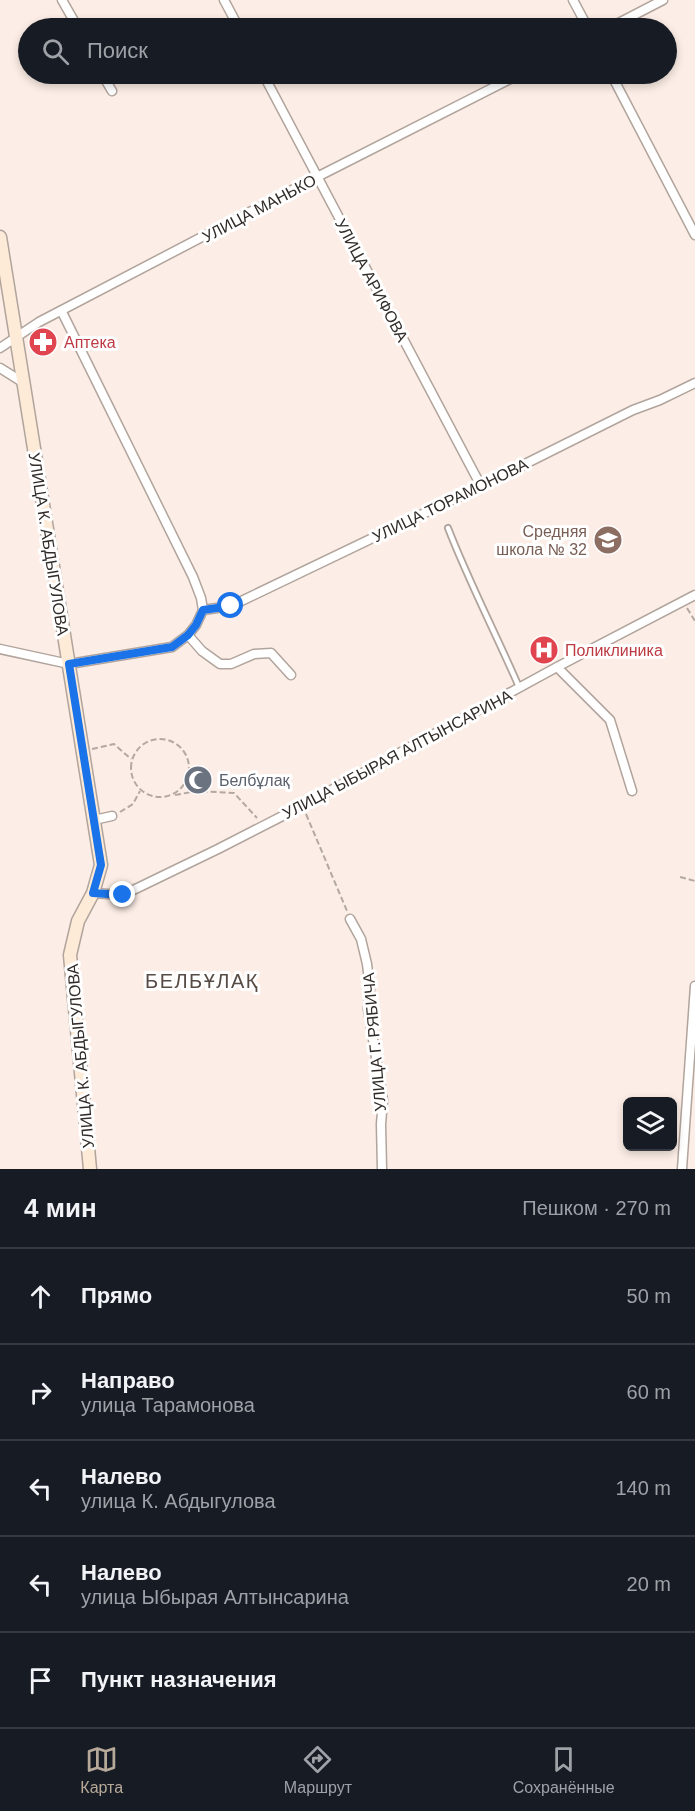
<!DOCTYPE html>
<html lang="ru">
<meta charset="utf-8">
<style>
:root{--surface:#171b24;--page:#242831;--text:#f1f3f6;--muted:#9ea1a6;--line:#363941;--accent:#b7a999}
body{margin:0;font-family:Arial,sans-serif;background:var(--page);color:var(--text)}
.controls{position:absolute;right:18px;bottom:18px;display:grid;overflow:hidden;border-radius:9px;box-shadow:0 3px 9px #0003}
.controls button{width:54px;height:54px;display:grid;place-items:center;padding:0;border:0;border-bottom:2px solid var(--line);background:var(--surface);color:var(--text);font:30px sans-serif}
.stop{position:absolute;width:18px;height:18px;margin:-14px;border:4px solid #1a73e8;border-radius:50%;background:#fff}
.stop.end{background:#1a73e8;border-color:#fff;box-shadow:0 2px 6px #0008}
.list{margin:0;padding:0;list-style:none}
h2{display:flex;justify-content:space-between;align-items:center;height:78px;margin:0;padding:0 24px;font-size:26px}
h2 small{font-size:20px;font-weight:400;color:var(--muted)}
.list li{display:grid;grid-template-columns:39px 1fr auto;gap:18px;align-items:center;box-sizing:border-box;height:96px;padding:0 24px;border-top:2px solid var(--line)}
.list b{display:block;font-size:22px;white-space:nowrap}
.list p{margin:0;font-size:20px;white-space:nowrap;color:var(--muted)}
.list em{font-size:20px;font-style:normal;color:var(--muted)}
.icon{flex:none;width:33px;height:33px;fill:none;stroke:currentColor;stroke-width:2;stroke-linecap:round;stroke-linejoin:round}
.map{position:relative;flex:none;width:695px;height:1169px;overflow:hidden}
.search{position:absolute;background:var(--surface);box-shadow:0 3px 9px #0003;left:18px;right:18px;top:18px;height:66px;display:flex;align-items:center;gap:15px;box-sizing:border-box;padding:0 21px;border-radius:33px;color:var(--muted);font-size:22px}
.sheet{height:558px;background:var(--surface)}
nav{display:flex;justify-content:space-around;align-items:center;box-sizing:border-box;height:84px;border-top:2px solid var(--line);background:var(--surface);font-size:16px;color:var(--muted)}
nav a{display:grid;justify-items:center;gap:3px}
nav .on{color:var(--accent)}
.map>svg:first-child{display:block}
</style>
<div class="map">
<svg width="695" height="1169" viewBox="0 0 695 1169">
<rect width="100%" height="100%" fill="#fceee6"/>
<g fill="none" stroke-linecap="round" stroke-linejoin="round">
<g stroke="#b1a49c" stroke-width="8">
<path id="lane" d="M448 528C469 582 496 634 519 687"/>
</g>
<g stroke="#b1a49c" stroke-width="11">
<path id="street" d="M62 0 78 28
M224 0 239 28
M573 0 588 28
M609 28 663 0
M102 74 112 91
M263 74 481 486
M611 74 695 235
M0 348 39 322 317 177 520 74
M0 368 24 383
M203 610 231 606 481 486 633 410 660 400 695 383
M188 635 202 651 220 664H231L254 654 271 653 291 675
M0 649 69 664 172 647 188 635 196 625 203 610 201 598 193 577 62 312
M557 667 610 720 632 791
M94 820 112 816
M93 893 123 895 218 849 302 806 557 667 695 595
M350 919 361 939 367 964 370 989 368 1009 383 1100 381 1124 382 1169
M682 1169 695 986"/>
</g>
<g stroke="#b1a49c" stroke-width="15">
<path id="secondary" d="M0 237 101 865 93 893 78 921 70 955 90 1169"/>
</g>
<path stroke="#b3a8a2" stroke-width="2" stroke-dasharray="6 3" stroke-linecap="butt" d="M687 608 695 621
M131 768a29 29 0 1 1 58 0a29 29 0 1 1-58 0Z
M92 749 114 744 131 759
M175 795 197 791 234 793 257 818
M120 812 133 804 140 791
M306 814 347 911
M680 877 695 881"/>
<use href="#lane" stroke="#fff" stroke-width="4.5"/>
<use href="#street" stroke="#fff" stroke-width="8"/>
<use href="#secondary" stroke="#fdebd8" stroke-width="12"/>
</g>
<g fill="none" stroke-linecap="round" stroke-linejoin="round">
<path stroke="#1a73e8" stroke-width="8" d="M123 895 93 893 101 865 69 664 172 647 188 635 196 625 203 610 231 606"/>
</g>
<defs>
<g id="pharmacy-disc" transform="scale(1.5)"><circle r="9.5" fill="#e0444e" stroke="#fff"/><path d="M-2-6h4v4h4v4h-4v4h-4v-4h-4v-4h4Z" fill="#fff"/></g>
<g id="school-disc" transform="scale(1.5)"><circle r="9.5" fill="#8d6e63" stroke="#fff"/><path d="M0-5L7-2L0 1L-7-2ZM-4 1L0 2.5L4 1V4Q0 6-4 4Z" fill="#fff"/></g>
<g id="hospital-disc" transform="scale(1.5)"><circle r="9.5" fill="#e0444e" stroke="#fff"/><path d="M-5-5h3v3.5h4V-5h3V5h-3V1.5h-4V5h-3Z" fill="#fff"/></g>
<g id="mosque-disc" transform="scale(1.5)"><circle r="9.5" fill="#6b7280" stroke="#fff"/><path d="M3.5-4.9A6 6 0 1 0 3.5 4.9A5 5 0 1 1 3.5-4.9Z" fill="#fff"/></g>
</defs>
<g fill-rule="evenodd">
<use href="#pharmacy-disc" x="43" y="342"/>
<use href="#school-disc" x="608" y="540"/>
<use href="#hospital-disc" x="544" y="650"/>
<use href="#mosque-disc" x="198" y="780"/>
</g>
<g text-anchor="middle" stroke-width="6" stroke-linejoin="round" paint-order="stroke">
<g font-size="16" fill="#312c29" stroke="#fff">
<text transform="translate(259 208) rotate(-28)" y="6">УЛИЦА МАНЬКО</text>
<text transform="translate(372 280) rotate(62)" y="6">УЛИЦА АРИФОВА</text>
<text transform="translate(450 500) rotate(-26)" y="6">УЛИЦА ТОРАМОНОВА</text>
<text transform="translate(49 544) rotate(81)" y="6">УЛИЦА К. АБДЫГУЛОВА</text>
<text transform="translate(397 754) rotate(-28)" y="6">УЛИЦА ЫБЫРАЯ АЛТЫНСАРИНА</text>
<text transform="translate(374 1042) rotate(-95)" y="6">УЛИЦА Г. РЯБИЧА</text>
<text transform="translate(80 1056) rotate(-95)" y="6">УЛИЦА К. АБДЫГУЛОВА</text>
</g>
<g font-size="16" fill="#be3a42" stroke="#fff" text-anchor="start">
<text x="64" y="348">Аптека</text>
<text x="565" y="656">Поликлиника</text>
</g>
<g font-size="16" fill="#785e54" stroke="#fff" text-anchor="end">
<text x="587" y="537">Средняя<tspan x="587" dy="18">школа № 32</tspan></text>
</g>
<g font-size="16" fill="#5b616d" stroke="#fff" text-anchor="start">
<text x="219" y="786">Белбұлақ</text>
</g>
<g font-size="20" letter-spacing="1.5" fill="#574b45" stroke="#fff">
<text x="202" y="988">БЕЛБҰЛАҚ</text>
</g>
</g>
</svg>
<div class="controls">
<button><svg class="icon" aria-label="layers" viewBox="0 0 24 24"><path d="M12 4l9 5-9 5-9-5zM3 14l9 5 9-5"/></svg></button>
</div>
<div class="stop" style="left:231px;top:606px"></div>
<div class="stop end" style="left:123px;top:895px"></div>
<div class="search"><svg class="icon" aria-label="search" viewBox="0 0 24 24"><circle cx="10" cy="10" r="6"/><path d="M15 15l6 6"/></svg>Поиск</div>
</div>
<section class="sheet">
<h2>4 мин<small>Пешком · 270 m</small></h2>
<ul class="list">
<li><svg class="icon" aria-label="ahead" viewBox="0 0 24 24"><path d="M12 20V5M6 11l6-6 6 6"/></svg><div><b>Прямо</b></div><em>50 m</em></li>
<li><svg class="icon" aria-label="right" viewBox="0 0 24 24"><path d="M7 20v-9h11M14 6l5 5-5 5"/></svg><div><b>Направо</b><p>улица Тарамонова</p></div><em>60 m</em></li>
<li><svg class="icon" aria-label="left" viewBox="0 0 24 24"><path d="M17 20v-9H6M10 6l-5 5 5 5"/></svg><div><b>Налево</b><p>улица К. Абдыгулова</p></div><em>140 m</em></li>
<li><svg class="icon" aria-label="left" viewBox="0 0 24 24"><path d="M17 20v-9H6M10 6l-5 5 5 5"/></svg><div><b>Налево</b><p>улица Ыбырая Алтынсарина</p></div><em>20 m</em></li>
<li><svg class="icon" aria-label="arrive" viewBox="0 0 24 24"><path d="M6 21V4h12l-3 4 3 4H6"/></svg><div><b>Пункт назначения</b></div></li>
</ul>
</section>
<nav>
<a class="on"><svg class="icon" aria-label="map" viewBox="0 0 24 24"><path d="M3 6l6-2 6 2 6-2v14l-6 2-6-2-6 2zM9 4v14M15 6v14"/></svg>Карта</a>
<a><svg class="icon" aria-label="directions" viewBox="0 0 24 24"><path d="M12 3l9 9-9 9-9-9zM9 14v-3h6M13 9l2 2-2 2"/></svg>Маршрут</a>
<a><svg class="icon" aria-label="saved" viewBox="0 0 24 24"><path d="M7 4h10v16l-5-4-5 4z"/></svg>Сохранённые</a>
</nav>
